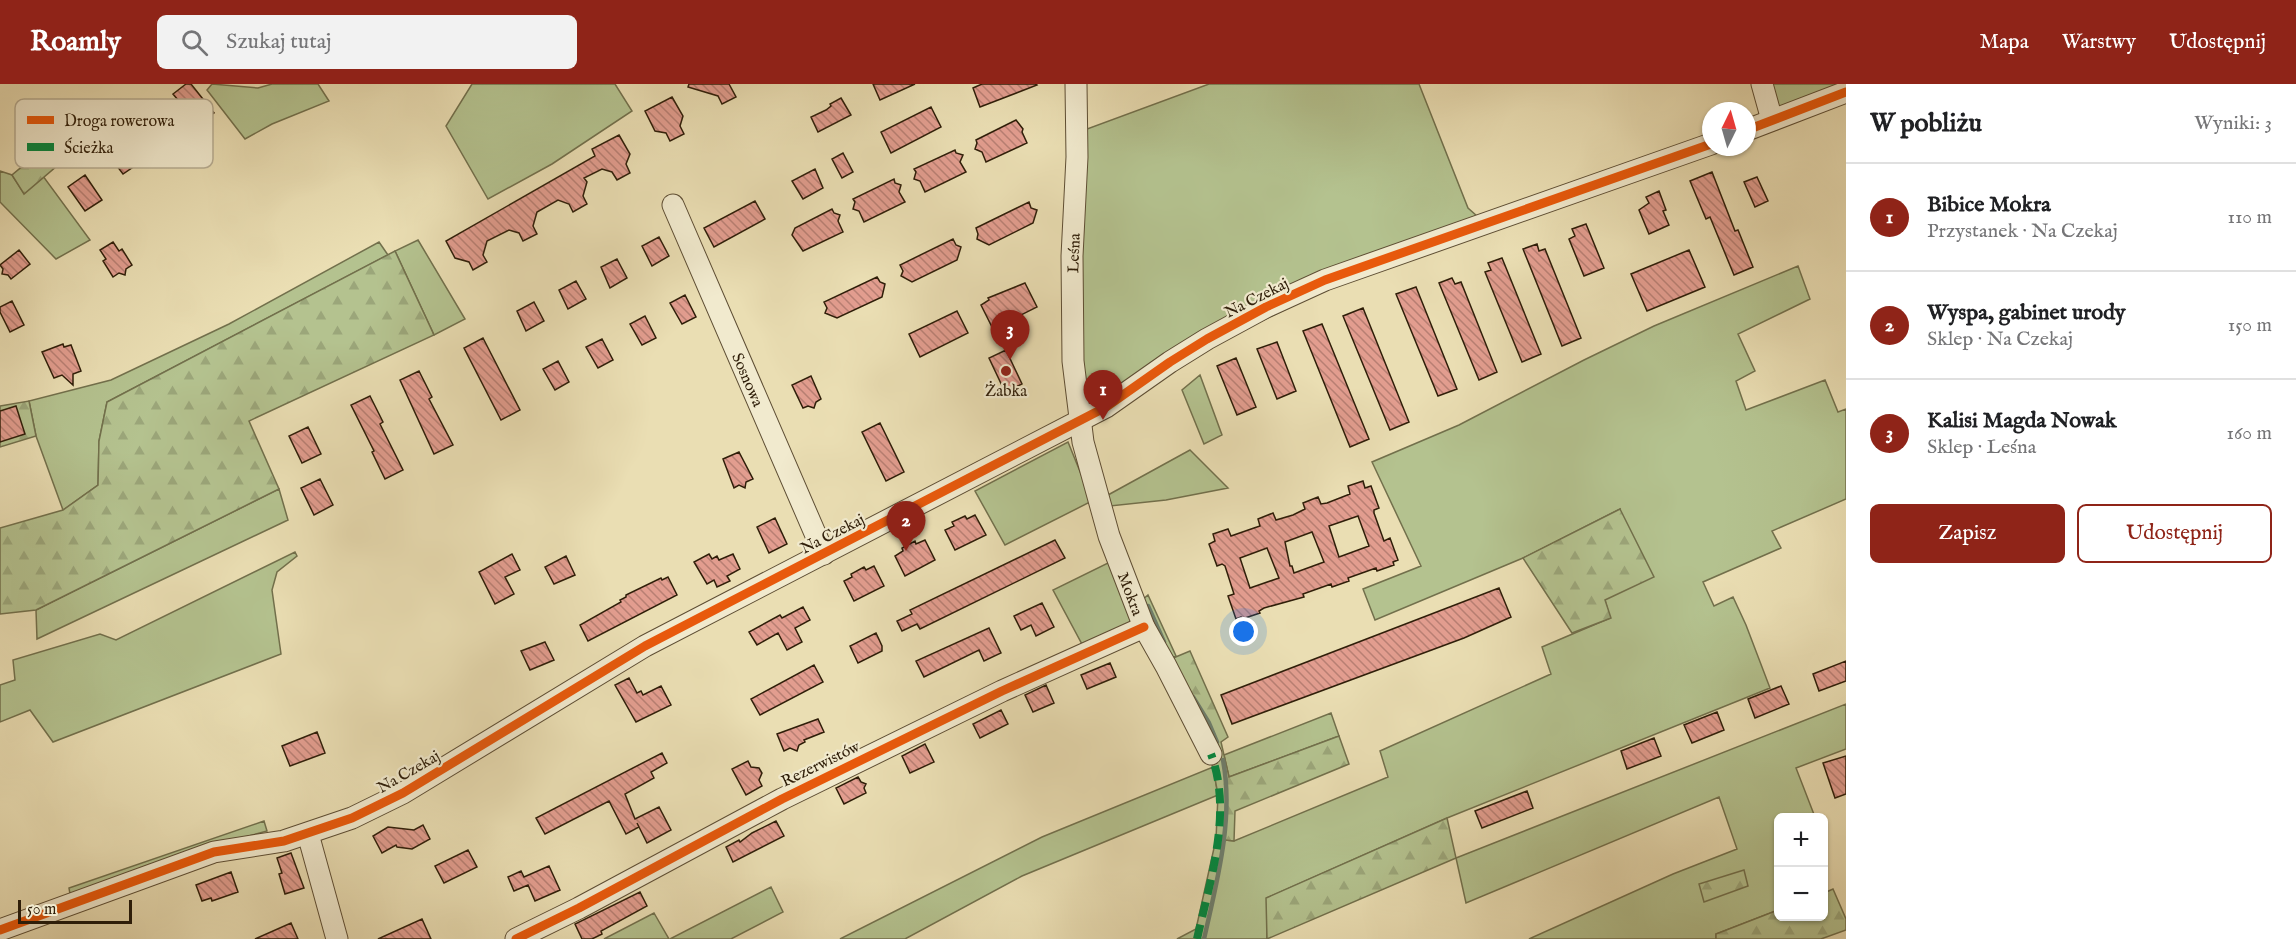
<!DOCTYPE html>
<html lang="pl">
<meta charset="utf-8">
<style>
:root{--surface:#fff;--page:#f2f2f2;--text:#202124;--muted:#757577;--line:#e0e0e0;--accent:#8f2418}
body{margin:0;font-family:"IM FELL English",serif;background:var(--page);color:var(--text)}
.controls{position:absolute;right:18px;bottom:18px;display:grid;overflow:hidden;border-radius:9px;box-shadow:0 2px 4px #0004}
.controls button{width:54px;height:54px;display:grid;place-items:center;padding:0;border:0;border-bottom:2px solid var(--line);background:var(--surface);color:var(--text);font:30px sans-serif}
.compass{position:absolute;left:1702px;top:18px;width:54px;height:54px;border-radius:50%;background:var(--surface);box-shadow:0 2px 4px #0004;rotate:5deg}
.scale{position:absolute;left:18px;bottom:15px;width:114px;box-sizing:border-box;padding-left:6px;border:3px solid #2f1e09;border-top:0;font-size:16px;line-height:21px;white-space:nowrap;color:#2f1e09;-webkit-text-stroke:4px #f1eace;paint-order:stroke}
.you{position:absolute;left:1244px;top:548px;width:21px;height:21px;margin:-15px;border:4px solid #fff;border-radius:50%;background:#1a73e8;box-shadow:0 0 0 9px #1a73e833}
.badge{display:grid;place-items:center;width:39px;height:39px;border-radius:50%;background:var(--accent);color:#fff;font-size:20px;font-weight:700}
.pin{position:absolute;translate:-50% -50px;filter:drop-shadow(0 2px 3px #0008)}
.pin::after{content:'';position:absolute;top:32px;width:21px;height:18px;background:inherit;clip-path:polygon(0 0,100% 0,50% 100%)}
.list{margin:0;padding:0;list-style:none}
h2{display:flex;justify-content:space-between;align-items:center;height:78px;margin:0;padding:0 24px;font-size:26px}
h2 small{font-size:20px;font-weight:400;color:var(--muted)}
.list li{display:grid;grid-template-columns:39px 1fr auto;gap:18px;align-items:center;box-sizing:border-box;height:108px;padding:0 24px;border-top:2px solid var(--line)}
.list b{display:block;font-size:22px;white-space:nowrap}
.list p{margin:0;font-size:20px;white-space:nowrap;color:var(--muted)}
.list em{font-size:20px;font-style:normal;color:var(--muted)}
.actions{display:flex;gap:12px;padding:18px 24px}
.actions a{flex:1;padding:14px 0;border:2px solid var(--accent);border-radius:9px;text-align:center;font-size:21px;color:var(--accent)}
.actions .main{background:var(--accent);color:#fff}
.icon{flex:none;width:33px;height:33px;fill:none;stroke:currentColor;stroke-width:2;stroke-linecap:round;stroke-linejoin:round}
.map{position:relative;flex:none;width:1846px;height:855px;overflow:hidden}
header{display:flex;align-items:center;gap:36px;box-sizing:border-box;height:84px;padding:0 30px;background:var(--accent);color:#fff}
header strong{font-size:28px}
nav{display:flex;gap:33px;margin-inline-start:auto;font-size:21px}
.search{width:420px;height:54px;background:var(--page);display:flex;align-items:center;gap:15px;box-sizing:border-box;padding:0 21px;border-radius:9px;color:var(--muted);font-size:22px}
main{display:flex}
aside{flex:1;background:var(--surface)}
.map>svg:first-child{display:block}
</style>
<header>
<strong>Roamly</strong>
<div class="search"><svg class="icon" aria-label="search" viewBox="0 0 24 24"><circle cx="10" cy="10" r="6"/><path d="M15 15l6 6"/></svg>Szukaj tutaj</div>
<nav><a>Mapa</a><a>Warstwy</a><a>Udostępnij</a></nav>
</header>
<main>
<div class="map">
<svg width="1846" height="855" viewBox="0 0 1846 855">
<defs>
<pattern id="forest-firs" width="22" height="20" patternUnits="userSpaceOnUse" patternTransform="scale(1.5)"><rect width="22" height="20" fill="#b4c28f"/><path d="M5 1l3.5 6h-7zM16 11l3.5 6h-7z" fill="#9ba67a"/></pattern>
<pattern id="building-back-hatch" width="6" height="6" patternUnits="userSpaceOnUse" patternTransform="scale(1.5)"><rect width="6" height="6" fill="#e29d8f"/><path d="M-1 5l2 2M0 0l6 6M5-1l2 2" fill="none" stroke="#b87f73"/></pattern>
</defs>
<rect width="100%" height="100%" fill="#eadeb3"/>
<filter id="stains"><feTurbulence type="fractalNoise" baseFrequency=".00333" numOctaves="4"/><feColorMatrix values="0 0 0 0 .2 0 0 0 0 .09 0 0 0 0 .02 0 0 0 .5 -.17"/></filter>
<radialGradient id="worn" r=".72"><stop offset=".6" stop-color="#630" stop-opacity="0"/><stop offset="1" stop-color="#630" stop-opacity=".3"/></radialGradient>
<path fill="#b4c28f" stroke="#72704c" stroke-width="1.5" d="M212 0 258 4 272 0H318L329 17 272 40 245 55 207 6Z
M472 0H615L632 27 552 80 488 115 446 42Z
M1209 0H1419L1468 124 1477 132 1093 319 1088 317 1082 307 1080 166 1087 45Z
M1767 0H1836L1838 5 1775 28Z
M0 87 12 91 24 109 43 92 90 156 56 175 0 118Z
M418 156 465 235 434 251 395 167Z
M379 158 388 171 107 318 99 357 98 401 63 426 36 352 29 317 111 296 229 240Z
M1798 182 1810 215 1738 250 1755 287 1736 297 1746 326 1825 296 1838 328 1846 325V415L1772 447 1781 464 1703 498 1714 522 1733 513 1746 541 1770 604 1447 734 1267 814V855H1177L1196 845 1216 755 1234 757 1388 693 1380 667 1551 590 1542 563 1610 534 1605 516 1620 425 1523 474 1375 536 1363 505 1421 482 1372 378 1459 341 1584 276 1654 242Z
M1200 291 1222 351 1204 360 1182 306Z
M1068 358 1092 417 1005 461 975 407Z
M1190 366 1228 404 1166 416 1110 422 1108 411Z
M279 405 288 436 37 555 36 526Z
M295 468 297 472 277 488 272 506 281 570 53 658 30 626 0 638V601L15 596 13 576 100 550 116 556Z
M1112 477 1135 539 1083 562 1053 506Z
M1148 511 1176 572 1168 576 1141 517Z
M1846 620V665L1796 684 1815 733 1778 734V826L1716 850V855H1529L1673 790 1737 765 1719 713 1466 819 1456 774Z
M1331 629 1339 652 1229 693 1224 671Z
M1213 683 1218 711 1022 792 905 855H840L1042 753Z
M264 737 267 747 209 763 70 810 69 804Z
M771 803 783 828 731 855H670Z
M654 829 669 855H604Z"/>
<path fill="url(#forest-firs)" stroke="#72704c" stroke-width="1.5" d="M97 20 111 36 24 110 12 91Z
M395 167 434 251 249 337 279 405 36 526 0 530V444L63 426 98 401 99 357 107 318Z
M29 317 36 352 0 363V322Z
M1620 425 1654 493 1605 516 1611 534 1572 549 1523 474Z
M1190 567 1228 653 1221 658 1229 693 1339 652 1349 680 1235 727 1234 757 1216 755 1218 711 1213 683 1159 580Z
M1447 734 1456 774 1267 855 1266 814Z
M1744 786 1748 802 1704 818 1699 800Z
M1833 805 1846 835V846L1821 855H1716V850L1778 826V832H1824V809Z"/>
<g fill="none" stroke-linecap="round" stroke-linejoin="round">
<path stroke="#6e7d6b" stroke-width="4.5" d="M1148 522 1164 558
M1193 613 1209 639 1217 658
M1204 855C1217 797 1234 735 1223 676"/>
</g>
<path fill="url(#building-back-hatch)" stroke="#2f1e09" stroke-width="1.5" fill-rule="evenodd" d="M186 0H191L214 29 199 41 173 10Z
M689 0H729L736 13 722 20 718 12 688 3Z
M873 0H915L880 16Z
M982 0H1036L1037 1 980 23 973 4Z
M672 13 683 32 680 42 684 50 670 57 666 49 655 47 645 27Z
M841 14 851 31 818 48 811 33 826 26 831 22 830 20Z
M931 23 941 43 891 69 881 48Z
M1016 36 1023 45 1022 48 1027 59 986 78 982 68 975 65 977 59 976 56Z
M619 51 630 70 626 80 630 89 617 96 612 88 602 85 584 94 587 98 583 112 587 120 573 128 569 120 558 116 537 128 533 142 537 150 523 157 519 149 509 146 487 157 483 171 487 178 473 186 469 178 455 174 446 157 595 72 592 65Z
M122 57 139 79 123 90 107 69Z
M955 66 956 69 963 71 960 78 966 88 925 108 920 97 914 95 916 88 914 85Z
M843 69 853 88 842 94 832 75Z
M815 85 823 104 803 115 792 97Z
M1712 88 1735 147 1738 146 1753 183 1734 191 1710 133 1706 135 1690 97Z
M85 91 102 116 85 127 68 103Z
M1757 93 1768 117 1755 123 1744 98Z
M894 95 895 99 901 101 899 108 905 118 864 138 859 127 853 125 855 118 853 115Z
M1659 107 1666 126 1663 127 1669 141 1649 150 1639 126 1649 119 1646 113Z
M755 117 765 135 714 163 704 144Z
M1029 118 1031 124 1037 126 1033 139 989 161 977 155 978 150 976 144Z
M832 125 834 129 840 131 838 137 843 148 803 167 792 151 795 144Z
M1586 140 1604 184 1584 192 1569 155 1575 152 1572 145Z
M659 153 669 172 652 182 642 162Z
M953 155 956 161 961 163 957 176 912 198 901 192 903 187 900 181Z
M113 158 119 167 122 165 132 181 126 185 125 191 119 189 113 193 103 177 106 175 100 166Z
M1537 160 1539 167 1545 165 1581 254 1562 262 1523 165Z
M19 166 30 180 11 195 8 191 2 190 3 185 0 181Z
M1689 166 1705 203 1647 227 1631 190Z
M1502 174 1541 270 1522 278 1485 188 1491 186 1488 179Z
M617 175 627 194 610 204 601 183Z
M877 193 880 198 885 200 882 213 837 234 825 229 827 224 824 218Z
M1452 194 1455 200 1461 198 1497 288 1479 296 1439 199Z
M576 197 586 215 568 225 559 206Z
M1025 199 1037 223 993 245 981 221 989 216 988 214Z
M1416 203 1457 305 1438 312 1396 210Z
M685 211 696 233 682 240 670 219Z
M12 217 24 241 10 248 0 228V223Z
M534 218 544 237 526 247 517 227Z
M1363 224 1409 338 1390 346 1343 232Z
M957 227 968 249 920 273 909 250Z
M645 232 656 254 642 261 630 240Z
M1322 240 1369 355 1350 363 1303 247Z
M483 254 520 326 501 336 464 264Z
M602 255 613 276 598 284 586 263Z
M1277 258 1296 307 1277 315 1257 265Z
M63 260 64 263 71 261 81 287 73 290V301L62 291 54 294 42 268Z
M1006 266 1022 300 1005 308 989 274Z
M1236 274 1256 323 1237 331 1217 282Z
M558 277 569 298 555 306 543 285Z
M419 287 432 313 429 315 453 361 434 370 400 296Z
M811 292 821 315 816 318 814 324 808 322 803 324 792 301Z
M370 312 383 338 380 340 403 386 385 395 372 368 374 367 351 321Z
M16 322 25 350 0 358V327Z
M880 339 904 388 886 397 862 348Z
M308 343 321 370 302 379 289 352Z
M739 368 753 395 746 398 745 404 739 401 734 404 723 375Z
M320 395 333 421 314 431 301 404Z
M1363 397 1365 404 1371 402 1379 424 1374 426V429L1384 457 1390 454 1398 476 1393 478 1394 481 1377 487 1376 484 1348 494 1349 497 1332 503 1331 500 1303 510 1304 513 1264 524 1259 527 1260 529 1242 535 1241 533 1236 535 1228 512 1234 510 1225 482 1222 480 1217 482 1209 460 1215 457 1213 450 1228 445 1231 452 1254 444 1260 442 1258 435 1273 429 1276 436 1293 431 1305 425 1303 419 1318 413 1321 420 1327 419 1350 410 1348 402ZM1358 432 1369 462 1339 473 1329 442ZM1312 448 1324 478 1294 489 1292 482H1290L1285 458ZM1267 464 1279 494 1250 504 1240 474Z
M975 431 986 451 955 466 945 446 954 442 952 438 965 432 967 435Z
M775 434 787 460 769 469 757 443Z
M925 456 935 476 905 492 895 472 903 467 902 464 915 457 916 460Z
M1055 456 1065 474 920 545 917 540 902 547 897 537 912 530 910 526Z
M512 470 520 486 505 493 514 510 495 520 479 488Z
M709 470 712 475 717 472 719 476 733 470 740 485 727 492 730 497 717 503 714 496 707 500 694 478Z
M566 472 575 491 554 500 545 483Z
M874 482 884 502 854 517 844 497 852 493 851 490 864 483 866 486Z
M668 493 677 511 588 557 580 541 621 518 620 516 626 513V511L661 494 662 496Z
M1499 504 1511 533 1464 554 1232 640 1221 611Z
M1042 519 1054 543 1036 552 1031 541 1021 546 1014 532Z
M803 523 810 536 795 544 802 558 787 566 778 549 757 561 749 548 780 531 782 534Z
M989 544 1001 569 984 577 979 566 924 593 916 577Z
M876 549 882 562V567L858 579 850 562Z
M545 558 554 576 530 586 521 567Z
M1846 577V597L1819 607 1813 590Z
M1110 579 1116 593 1087 605 1081 591Z
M814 581 823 598 760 631 751 615Z
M629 594 637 609 641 607 643 611 661 602 671 621 636 638 615 601Z
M1046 601 1054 619 1033 628 1025 611Z
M1781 602 1789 620 1755 634 1748 615Z
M1001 626 1008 640 980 654 973 640Z
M1717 628 1724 646 1692 659 1684 641Z
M818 635 824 648 804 656 805 658 799 661 797 667 790 664 784 667 777 650Z
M317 648 325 669 290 682 282 662Z
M1654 654 1661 672 1627 685 1621 667Z
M925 660 934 678 910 689 902 672Z
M662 669 667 679 651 688 654 694 625 710 635 735 659 723 671 746 647 759 637 739 639 743 626 750 609 717 545 750 536 734Z
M1846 672V710L1835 714 1823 679Z
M748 677 751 683 759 684 762 689 759 696 762 702 746 711 732 685Z
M858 693 861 698 866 700 864 704 866 709 844 720 836 704Z
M1527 707 1533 724 1482 744 1475 727Z
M776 737 784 752 733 778 726 763 739 756 740 758 752 749Z
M423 741 430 755 412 765 397 763 396 761 382 769 373 752 388 743 414 746Z
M468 766 477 783 444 799 435 782Z
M291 769 304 804 285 810 279 790 282 789 277 774Z
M549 782 560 806 535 817 528 801 514 807 508 793 521 787 524 793Z
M231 788 238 808 212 817 211 814 202 817 196 801Z
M640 808 647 822 601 847 602 850 592 855H582L575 840Z
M422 835 431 855H378Z
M291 839 298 855H255Z"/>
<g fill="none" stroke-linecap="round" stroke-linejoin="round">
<g stroke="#5e4e34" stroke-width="23">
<g id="minor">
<path id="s1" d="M1076 0 1077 73 1072 172 1073 277 1083 358 1109 452 1144 543 1166 582 1211 670"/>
<path d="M1762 0 1772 36"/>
<path d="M1747 46 1846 8"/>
<path id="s2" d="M673 121 824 470"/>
<path d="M308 750 337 855"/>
<path d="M0 846 214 768 284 757 352 734 403 709 645 562 1106 323 1170 278 1207 255 1266 223 1325 196 1711 60"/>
<path d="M516 855 579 824 782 715 1002 607 1144 543"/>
</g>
</g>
<use href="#minor" stroke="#f1eace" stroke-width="21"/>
<path stroke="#00873e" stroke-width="8" stroke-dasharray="15 8" stroke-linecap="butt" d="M1197 855C1210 796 1233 729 1211 670"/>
<g stroke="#f1eace" stroke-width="13">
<path id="cycleway" d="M1747 46 1846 8
M0 846 214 768 284 757 352 734 403 709 645 562 1106 323 1170 278 1207 255 1266 223 1325 196 1711 60
M516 855 579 824 782 715 1002 607 1144 543"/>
</g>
<use href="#cycleway" stroke="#e8590c" stroke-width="9"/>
</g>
<circle fill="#8f2418" stroke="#f1eace" stroke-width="2" cx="1006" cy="287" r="6"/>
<g text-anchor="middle" stroke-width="4.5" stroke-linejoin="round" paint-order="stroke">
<g font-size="16" fill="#2f1e09" stroke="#f1eace">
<text transform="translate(1073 169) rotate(-88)" y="6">Leśna</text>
<text transform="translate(1256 213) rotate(-27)" y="6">Na Czekaj</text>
<text dy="6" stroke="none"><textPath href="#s2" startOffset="190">Sosnowa</textPath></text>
<text transform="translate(832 449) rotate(-27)" y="6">Na Czekaj</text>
<text dy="6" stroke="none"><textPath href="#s1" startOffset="518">Mokra</textPath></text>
<text transform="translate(820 679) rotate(-26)" y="6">Rezerwistów</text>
<text transform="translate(408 687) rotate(-30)" y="6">Na Czekaj</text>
</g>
<g font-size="16" fill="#2f1e09" stroke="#f1eace">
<text x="1006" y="312">Żabka</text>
</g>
</g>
<rect x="15" y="15" width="198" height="69" rx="9" fill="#f1eace" stroke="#b7ad93" stroke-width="1.5"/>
<rect x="27" y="32" width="27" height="8" fill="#e8590c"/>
<rect x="27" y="59" width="27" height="8" fill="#00873e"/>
<g font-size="16" fill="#2f1e09">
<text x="64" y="42">Droga rowerowa</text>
<text x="64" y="69">Ścieżka</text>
</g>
<rect width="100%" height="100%" filter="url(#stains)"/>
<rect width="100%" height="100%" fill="url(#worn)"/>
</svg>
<div class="controls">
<button>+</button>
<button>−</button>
</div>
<svg class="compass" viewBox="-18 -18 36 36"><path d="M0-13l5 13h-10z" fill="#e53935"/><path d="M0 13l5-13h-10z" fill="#757577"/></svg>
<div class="scale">50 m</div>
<div class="you"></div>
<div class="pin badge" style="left:1103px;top:336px">1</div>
<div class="pin badge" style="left:906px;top:467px">2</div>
<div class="pin badge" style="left:1010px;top:276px">3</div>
</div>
<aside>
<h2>W pobliżu<small>Wyniki: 3</small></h2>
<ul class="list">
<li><span class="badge">1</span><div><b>Bibice Mokra</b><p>Przystanek · Na Czekaj</p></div><em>110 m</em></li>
<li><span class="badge">2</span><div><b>Wyspa, gabinet urody</b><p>Sklep · Na Czekaj</p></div><em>150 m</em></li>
<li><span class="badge">3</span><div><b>Kalisi Magda Nowak</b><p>Sklep · Leśna</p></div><em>160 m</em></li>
</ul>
<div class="actions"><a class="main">Zapisz</a><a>Udostępnij</a></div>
</aside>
</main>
